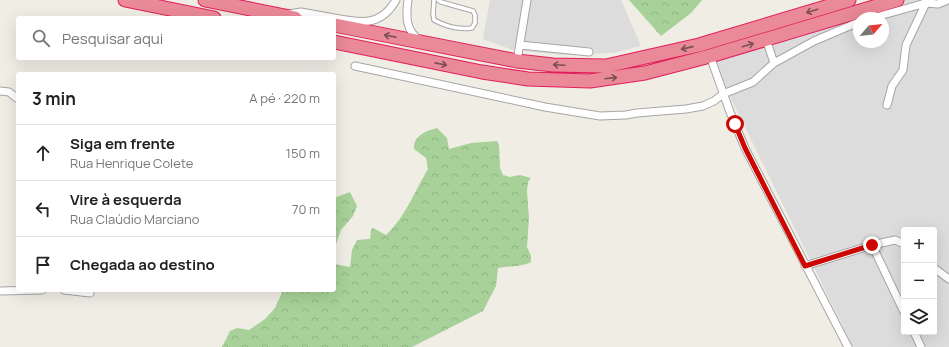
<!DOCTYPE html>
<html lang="pt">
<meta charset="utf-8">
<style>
:root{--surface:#fff;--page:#f2f2f2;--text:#222;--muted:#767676;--line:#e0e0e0}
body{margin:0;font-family:Manrope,sans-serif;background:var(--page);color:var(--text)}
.controls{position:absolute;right:12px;bottom:12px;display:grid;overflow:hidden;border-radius:4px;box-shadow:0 4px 16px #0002}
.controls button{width:36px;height:36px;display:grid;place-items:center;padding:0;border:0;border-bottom:1px solid var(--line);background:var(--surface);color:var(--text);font:20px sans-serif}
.compass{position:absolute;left:853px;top:12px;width:36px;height:36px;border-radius:50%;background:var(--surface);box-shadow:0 4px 16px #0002;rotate:62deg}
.stop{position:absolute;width:12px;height:12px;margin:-9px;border:3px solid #cd0700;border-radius:50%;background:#fff}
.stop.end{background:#cd0700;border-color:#fff;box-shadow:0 1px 4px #0008}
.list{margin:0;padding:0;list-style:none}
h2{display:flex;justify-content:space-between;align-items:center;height:52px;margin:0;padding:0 16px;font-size:17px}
h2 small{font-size:13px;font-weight:400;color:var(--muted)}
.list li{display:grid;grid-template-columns:26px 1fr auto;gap:12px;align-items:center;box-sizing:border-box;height:56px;padding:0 16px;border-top:1px solid var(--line)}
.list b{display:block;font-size:15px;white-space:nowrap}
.list p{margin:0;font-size:13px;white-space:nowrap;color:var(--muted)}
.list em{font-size:13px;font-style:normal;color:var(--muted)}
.icon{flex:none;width:22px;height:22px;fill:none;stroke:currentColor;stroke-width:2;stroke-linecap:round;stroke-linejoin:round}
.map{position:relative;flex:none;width:949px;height:347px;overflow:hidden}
.search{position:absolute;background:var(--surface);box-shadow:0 4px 16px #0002;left:16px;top:16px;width:320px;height:44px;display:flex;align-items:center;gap:10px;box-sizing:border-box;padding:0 14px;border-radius:4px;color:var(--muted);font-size:15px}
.panel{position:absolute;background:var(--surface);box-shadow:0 4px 16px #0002;left:16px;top:72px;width:320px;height:220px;border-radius:4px}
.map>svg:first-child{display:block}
</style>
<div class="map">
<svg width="949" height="347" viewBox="0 0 949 347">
<defs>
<pattern id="forest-crowns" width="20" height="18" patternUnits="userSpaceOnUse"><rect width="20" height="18" fill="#a7d198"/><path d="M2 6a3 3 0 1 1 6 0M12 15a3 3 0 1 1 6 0" fill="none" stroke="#8fb383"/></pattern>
</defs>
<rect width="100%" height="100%" fill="#f0ede5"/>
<path fill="#dddcdc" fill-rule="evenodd" d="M490 0H621L641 46 613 53 564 55 513 50 483 39Z
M895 0H949V347H853L710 56ZM859 18H883V42H859ZM904 230H934V332H904Z"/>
<path fill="url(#forest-crowns)" d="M629 0H702L691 13 661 36Z
M437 128 447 138 449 149 471 143 497 141 499 145 500 168 503 175 510 177 520 175 531 178 528 182 527 191 529 218 527 247 531 256V262C521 267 509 266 498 268L496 286 483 311 412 347H222L230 331 237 328 249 330 265 319 275 308 283 290H334V264L350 267 352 250 357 240 370 239 371 230 373 228 386 235C406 216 414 192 428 169L426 158 414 149C413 136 426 131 437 128Z
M350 192 357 206 353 216 341 230 334 250V198Z"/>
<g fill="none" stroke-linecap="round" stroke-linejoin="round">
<g stroke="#a6a6a6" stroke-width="5.5">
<path id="lane" d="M434 0 433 14 434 20C445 26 459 30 472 28L475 23V15L473 11 441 2 438 0"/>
</g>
<g stroke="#a6a6a6" stroke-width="9">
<path id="street" d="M408 0C406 14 405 33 421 40
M925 0 926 3 938 4 948 0
M289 14 301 12 334 18
M334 18C360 23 381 27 396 0
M872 18 926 3
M766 39 774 63
M520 45 589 52
M710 56 730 112 745 148 848 347
M517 61 527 0
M355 66 545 107 600 116 626 115 637 113 686 109 703 106 714 101 723 94 753 82 774 63 814 41 859 22
M0 91 9 92 18 99
M887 105 892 86 903 70 906 45 926 3
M872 245 904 312
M805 266 872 245 895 240 904 244
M934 268 949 279
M64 290 90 293
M0 291 42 290
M914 332 921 347"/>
</g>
<g stroke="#e21e5a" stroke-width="15">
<path id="highway" d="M125 0 214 18
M205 0 295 18
M334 25 517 61 553 65 606 66 699 45 849 0
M334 42 482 72 528 79 590 81 645 73 710 56 897 0"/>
</g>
<use href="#lane" stroke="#fff" stroke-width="3.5"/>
<use href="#street" stroke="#fff" stroke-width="7"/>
<use href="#highway" stroke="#ea8998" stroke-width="13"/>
</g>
<defs><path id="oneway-shaft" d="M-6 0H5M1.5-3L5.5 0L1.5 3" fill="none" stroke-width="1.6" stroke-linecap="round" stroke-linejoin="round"/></defs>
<g stroke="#7a4f55">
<use href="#oneway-shaft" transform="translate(812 11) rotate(163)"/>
<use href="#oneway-shaft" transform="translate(390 36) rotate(-169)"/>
<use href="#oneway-shaft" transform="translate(748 45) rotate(-17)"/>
<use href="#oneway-shaft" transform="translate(687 48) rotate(167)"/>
<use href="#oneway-shaft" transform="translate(441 64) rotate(11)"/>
<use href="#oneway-shaft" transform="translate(559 65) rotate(-177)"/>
<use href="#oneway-shaft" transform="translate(611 78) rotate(-7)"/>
</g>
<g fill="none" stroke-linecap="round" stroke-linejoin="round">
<path stroke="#cd0700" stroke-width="5" d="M735 124 745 148 805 266 872 245"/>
</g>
</svg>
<div class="controls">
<button>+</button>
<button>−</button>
<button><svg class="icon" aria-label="layers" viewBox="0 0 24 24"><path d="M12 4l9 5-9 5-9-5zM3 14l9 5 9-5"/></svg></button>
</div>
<svg class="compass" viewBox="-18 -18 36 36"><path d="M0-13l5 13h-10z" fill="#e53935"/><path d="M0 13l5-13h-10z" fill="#767676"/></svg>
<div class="stop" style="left:735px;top:124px"></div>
<div class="stop end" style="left:872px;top:245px"></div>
<div class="search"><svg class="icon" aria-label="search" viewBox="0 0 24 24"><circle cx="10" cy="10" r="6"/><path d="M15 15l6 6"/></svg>Pesquisar aqui</div>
<section class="panel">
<h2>3 min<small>A pé · 220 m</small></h2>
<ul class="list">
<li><svg class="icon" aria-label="ahead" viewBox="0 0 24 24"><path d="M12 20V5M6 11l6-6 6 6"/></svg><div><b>Siga em frente</b><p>Rua Henrique Colete</p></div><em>150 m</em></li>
<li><svg class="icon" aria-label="left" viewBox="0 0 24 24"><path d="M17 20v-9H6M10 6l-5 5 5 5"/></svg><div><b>Vire à esquerda</b><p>Rua Claúdio Marciano</p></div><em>70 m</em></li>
<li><svg class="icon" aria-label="arrive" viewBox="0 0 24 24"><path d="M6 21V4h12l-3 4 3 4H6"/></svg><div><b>Chegada ao destino</b></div></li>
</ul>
</section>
</div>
